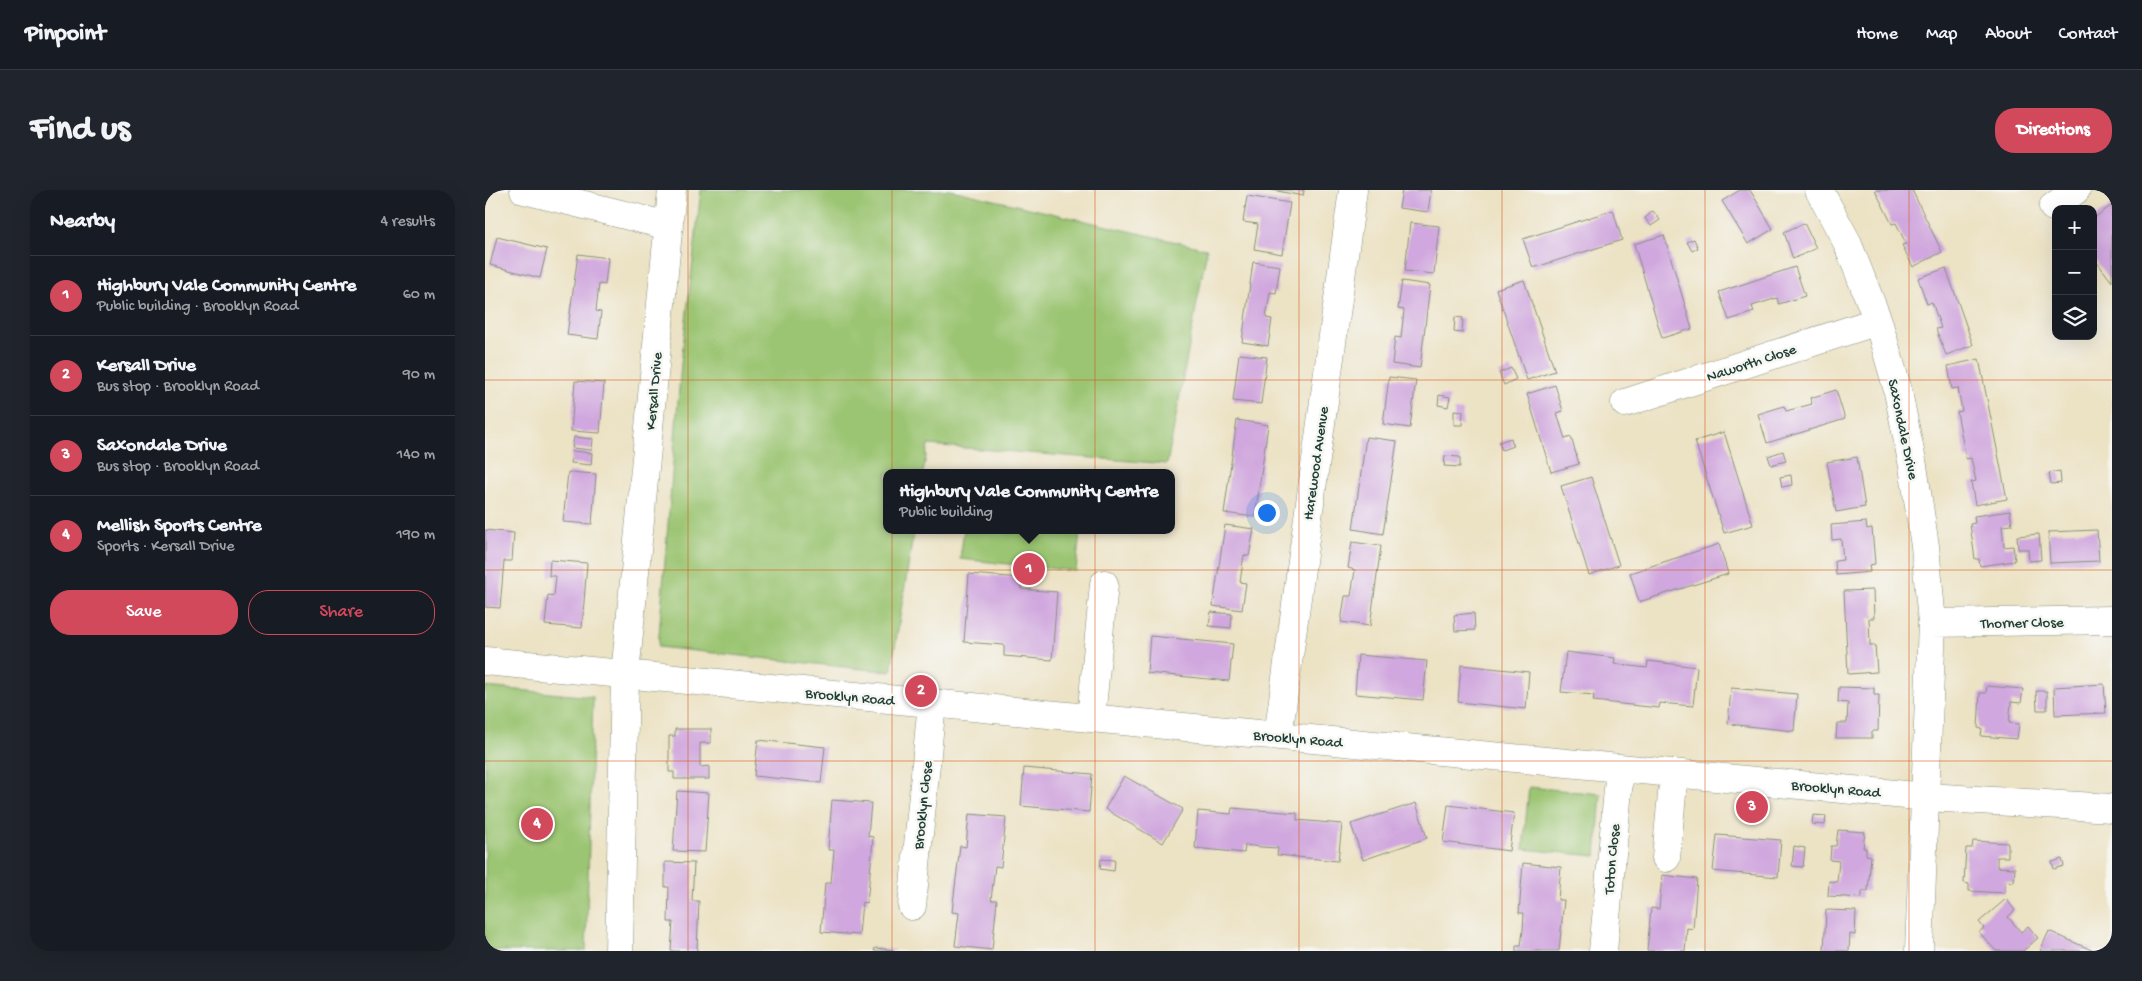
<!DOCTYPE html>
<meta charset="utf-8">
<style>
:root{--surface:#171b24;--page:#20242c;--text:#f1f3f6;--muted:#9ea1a6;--line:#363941;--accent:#d1495b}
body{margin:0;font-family:"Gochi Hand",sans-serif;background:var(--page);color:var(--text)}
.controls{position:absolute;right:15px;top:15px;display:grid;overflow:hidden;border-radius:10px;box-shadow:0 5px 20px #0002}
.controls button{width:45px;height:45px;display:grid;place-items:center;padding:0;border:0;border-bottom:1px solid var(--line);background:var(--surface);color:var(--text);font:25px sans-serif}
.you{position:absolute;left:781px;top:322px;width:18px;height:18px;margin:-12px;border:4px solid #fff;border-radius:50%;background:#1a73e8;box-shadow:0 0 0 8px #1a73e833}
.badge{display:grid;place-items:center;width:32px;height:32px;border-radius:50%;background:var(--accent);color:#fff;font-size:16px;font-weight:700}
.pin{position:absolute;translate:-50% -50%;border:2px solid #fff;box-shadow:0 1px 5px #0006}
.popup{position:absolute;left:398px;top:279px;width:292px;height:65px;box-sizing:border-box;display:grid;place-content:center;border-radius:10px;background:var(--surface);filter:drop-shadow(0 1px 4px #0005);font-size:16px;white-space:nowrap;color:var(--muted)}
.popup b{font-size:19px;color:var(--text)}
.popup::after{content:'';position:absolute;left:50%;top:100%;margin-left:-10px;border:10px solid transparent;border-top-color:var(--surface)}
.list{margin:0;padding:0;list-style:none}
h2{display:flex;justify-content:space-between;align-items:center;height:65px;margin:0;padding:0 20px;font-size:21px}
h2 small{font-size:16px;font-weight:400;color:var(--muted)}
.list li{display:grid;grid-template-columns:32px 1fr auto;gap:15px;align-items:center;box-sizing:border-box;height:80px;padding:0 20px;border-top:1px solid var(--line)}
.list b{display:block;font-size:19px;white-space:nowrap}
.list p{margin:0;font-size:16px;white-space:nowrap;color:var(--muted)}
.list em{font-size:16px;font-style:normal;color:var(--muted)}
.actions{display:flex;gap:10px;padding:15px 20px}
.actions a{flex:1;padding:11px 0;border:1px solid var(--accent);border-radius:20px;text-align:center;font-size:18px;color:var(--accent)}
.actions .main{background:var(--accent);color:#fff}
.icon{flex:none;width:28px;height:28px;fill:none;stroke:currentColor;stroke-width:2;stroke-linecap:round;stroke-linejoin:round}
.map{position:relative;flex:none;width:1627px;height:761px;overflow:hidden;border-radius:20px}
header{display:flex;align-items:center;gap:30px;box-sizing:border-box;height:70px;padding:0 25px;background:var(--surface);border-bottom:1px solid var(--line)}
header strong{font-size:24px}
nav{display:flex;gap:28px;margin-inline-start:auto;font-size:18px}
.intro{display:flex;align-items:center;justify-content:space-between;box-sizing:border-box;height:120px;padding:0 30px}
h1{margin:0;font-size:35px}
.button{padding:12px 22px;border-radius:20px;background:var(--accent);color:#fff;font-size:18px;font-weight:700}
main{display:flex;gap:30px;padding:0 30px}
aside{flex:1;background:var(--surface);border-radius:20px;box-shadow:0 5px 20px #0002}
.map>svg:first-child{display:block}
</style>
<header>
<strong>Pinpoint</strong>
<nav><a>Home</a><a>Map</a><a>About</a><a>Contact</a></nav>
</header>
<div class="intro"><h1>Find us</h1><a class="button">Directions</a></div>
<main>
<aside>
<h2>Nearby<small>4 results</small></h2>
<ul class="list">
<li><span class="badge">1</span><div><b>Highbury Vale Community Centre</b><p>Public building · Brooklyn Road</p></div><em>60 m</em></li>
<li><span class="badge">2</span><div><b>Kersall Drive</b><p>Bus stop · Brooklyn Road</p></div><em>90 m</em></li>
<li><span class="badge">3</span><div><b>Saxondale Drive</b><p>Bus stop · Brooklyn Road</p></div><em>140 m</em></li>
<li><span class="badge">4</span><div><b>Mellish Sports Centre</b><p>Sports · Kersall Drive</p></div><em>190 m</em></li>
</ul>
<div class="actions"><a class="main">Save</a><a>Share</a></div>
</aside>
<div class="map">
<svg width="1627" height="761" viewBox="0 0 1627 761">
<rect width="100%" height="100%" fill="#f6f6f2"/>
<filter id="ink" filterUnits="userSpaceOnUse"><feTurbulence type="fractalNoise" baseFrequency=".02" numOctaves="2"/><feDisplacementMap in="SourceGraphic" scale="10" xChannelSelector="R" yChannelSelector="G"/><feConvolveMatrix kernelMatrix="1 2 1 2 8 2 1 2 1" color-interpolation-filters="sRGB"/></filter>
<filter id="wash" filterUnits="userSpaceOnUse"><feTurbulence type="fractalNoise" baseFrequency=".0096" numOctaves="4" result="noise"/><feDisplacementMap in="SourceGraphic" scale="20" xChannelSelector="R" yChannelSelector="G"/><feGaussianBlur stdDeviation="1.12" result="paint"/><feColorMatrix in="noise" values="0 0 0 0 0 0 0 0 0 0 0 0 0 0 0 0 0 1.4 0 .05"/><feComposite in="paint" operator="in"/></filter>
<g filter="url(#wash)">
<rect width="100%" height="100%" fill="#ece2c4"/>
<path fill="#9bc572" stroke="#5d8153" d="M216 0H466L722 59 682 274 443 255 438 283H402V340H429L406 482 173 457 196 174Z
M479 340H595L591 381 475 369Z
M0 497 108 507 101 761H0Z
M1044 597 1116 604 1111 666 1038 659Z"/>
<g id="blocks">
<path fill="#d0a7de" d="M787 0H819L818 6Z
M917 0H946L943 22 914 18Z
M1255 0H1265L1288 39 1263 54 1237 11Z
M1390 0H1427L1457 62 1428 77 1417 55 1421 54 1411 33 1407 34Z
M762 6 805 13 797 64 769 59 773 34 758 32Z
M1627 15V92L1608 67V29Z
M1128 20 1137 50 1048 78 1038 49Z
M1168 21 1175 30 1166 36 1160 28Z
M925 33 954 36 949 84 920 81Z
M1319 33 1331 58 1308 69 1299 42Z
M1179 45 1207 139 1177 148 1149 54Z
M12 47 62 59 55 88 5 75Z
M1209 49 1213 58 1207 61 1202 52Z
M93 64 123 68 120 95 114 94 111 121 116 122 113 149 82 145Z
M768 72 795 76 791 103 785 102 781 128 787 129 783 156 757 152Z
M1310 77 1320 106 1294 114 1292 108 1267 116 1269 122 1244 130 1234 102Z
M1461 78 1488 155 1461 165 1451 139 1456 138 1447 112 1442 114 1433 88Z
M1039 90 1070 181 1042 190 1011 99Z
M917 91 945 95 935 178 907 174 910 147 916 148 919 120 913 119Z
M970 127 978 128 977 143 969 142Z
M754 164 782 167 776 214 748 211Z
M1494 169 1522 309 1490 315 1486 292 1491 291 1486 268 1481 269 1472 222 1477 221 1473 198 1467 199 1463 176Z
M1026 178 1031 189 1019 195 1014 183Z
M904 187 931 190 925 238 898 234Z
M90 191 119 193 115 243 86 241Z
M1070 195 1078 221 1072 223 1080 249 1086 247 1094 274 1066 282 1042 204Z
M1351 200 1360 229 1282 253 1273 224 1299 216 1301 221 1327 214 1325 208Z
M954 205 965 207 963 217 953 215Z
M969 220 978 221 977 235H969Z
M752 230 783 235 770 327 739 323Z
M1239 242 1268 335 1239 343 1210 251Z
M89 247 108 249 107 260 87 258Z
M881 247 912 251 898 344 868 339Z
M1026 248 1028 256 1017 260 1014 252Z
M87 261 107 263 106 275 86 273Z
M1298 261 1301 271 1286 275 1283 266Z
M960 266 975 267V277L959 276Z
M1372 267 1380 317 1351 322 1342 272Z
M1575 281 1576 293 1566 294 1564 283Z
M83 282 111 284 107 334 78 332Z
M1306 285 1307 295 1297 297 1295 287Z
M1106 287 1134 375 1104 385 1076 296Z
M1525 321 1527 335 1517 336 1519 357 1528 356 1530 371 1495 376 1494 369H1490L1485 334 1490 333 1489 326Z
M1381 332 1382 339 1387 338 1390 374 1384 375 1385 382 1351 385 1350 371 1358 370 1357 359 1356 349 1347 350 1346 335Z
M740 335 769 339 764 366 759 365 755 392 761 393 757 420 728 416Z
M0 340 29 343 27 371H19L15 418 0 417Z
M1612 340 1614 371 1565 373 1563 342Z
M1554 344 1556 370 1544 371 1543 359H1533L1532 346Z
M867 352 896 356 885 436 856 432 860 406H866L870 380 863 378Z
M1234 354 1243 384 1154 412 1145 383Z
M65 370 102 373 97 438 60 435 63 405 69 406 71 386H64Z
M484 384 537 388 536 399 572 402 567 470 519 466V455L479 452Z
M1388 400 1389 428H1384L1385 455H1390L1392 482 1363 484 1359 401Z
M726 422 747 424 746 438 724 436Z
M989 423 990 440 970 441 969 425Z
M665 446 748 454 744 491 662 483Z
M1081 462 1130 468 1129 474 1146 476 1162 478 1163 471 1212 477 1208 516 1175 513 1174 518 1108 511 1109 505 1076 502Z
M873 465 942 471 938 510 870 504Z
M976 475 1044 482 1041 519 973 512Z
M1619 494 1621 523 1570 525 1569 497Z
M1502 496 1538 499 1536 513 1526 512 1524 533 1534 534 1532 549 1496 546 1497 539 1493 538 1495 503H1501Z
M1354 497 1389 498V505H1394L1393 541H1387V548H1351L1352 533H1362L1363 513 1353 512Z
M1246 498 1312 504 1309 541 1243 534Z
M1551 501H1562V520H1552Z
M190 539H226V553H215V577L224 576V589H189V582H184V546H190Z
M273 550 340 557 336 593 269 586Z
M539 578 607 584 604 622 536 616Z
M639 586 698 619 678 653 620 619Z
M192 601 224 603 220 662 188 661Z
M347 610 386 613 383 646 388 647 387 663 382 713 377 712 374 745 336 742 340 693H346L349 660H343Z
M931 613 942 648 878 670 866 634Z
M963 615 1029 623 1024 661 958 652Z
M747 618 812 623V630L857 634 853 671 792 665 793 658 776 657 760 655 759 663 710 658 713 621 746 624Z
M484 624 521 627 516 677 510 676 506 710H512L507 760 470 756 474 723 467 722 475 656 481 657Z
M1328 625 1341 626 1340 635 1327 634Z
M1353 640 1380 642 1378 658H1381V665L1386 666 1383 701H1377V708L1343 706 1344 691 1352 692 1354 671 1345 670 1346 656H1351Z
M1232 645 1296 650 1293 687 1228 681Z
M1488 651 1523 653V667H1512V677L1530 678 1529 692 1520 691V703L1484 701V694L1479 693 1481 658H1487Z
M1309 656 1320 658 1318 677 1307 676Z
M616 669 630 670 629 681 615 679Z
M1577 669 1579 676 1569 679 1567 672Z
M180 672 209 673 207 711H214L212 761H186L188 732H183L184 697H180Z
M1038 673 1076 677 1073 710H1079L1074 761H1031V756H1036L1038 740 1039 723H1034Z
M1177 685 1212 689 1208 739 1202 738 1200 761H1162L1166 718 1174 719Z
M1521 709 1530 720 1523 727 1536 742 1543 736 1553 748 1538 761H1511L1494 742 1499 738 1494 732Z
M1341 720 1371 721 1370 745 1365 744 1364 761H1339Z
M1564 741 1595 755 1609 761H1555Z
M390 758 409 760V761H389Z"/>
</g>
</g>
<g filter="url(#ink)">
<use href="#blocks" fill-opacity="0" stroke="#86907c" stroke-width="1"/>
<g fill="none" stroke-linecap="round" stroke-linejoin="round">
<g stroke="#86907c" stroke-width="29">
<path id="minor" d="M39 0 184 36
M1334 0 1362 52 1393 131 1412 197 1428 276 1440 356 1447 433 1434 761
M1568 17 1591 0
M1140 213 1393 131
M1447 433 1627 430
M0 471 1442 607 1627 618
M606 528 619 394
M793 546 868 0
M1181 668 1189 583
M427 716 447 513
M134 761 140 485 187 0
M1118 761 1135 578"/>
</g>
<use href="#minor" stroke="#fff" stroke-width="28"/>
</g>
</g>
<path fill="none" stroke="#d45610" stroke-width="1" stroke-opacity="0.55" d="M203 0V761M407 0V761M610 0V761M814 0V761M1017 0V761M1220 0V761M1424 0V761M0 190H1627M0 380H1627M0 571H1627"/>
<g text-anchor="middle" stroke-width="5" stroke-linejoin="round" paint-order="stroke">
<g font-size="15" fill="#1f3d34" stroke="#f6f6f2">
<text transform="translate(1266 172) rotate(-18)" y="5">Naworth Close</text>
<text transform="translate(168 201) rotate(-85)" y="5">Kersall Drive</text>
<text transform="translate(1419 239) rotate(78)" y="5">Saxondale Drive</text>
<text transform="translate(830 273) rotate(-82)" y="5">Harewood Avenue</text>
<text transform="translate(1537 432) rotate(-1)" y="5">Thorner Close</text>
<text transform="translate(365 506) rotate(5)" y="5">Brooklyn Road</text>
<text transform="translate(813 548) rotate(5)" y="5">Brooklyn Road</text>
<text transform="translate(1351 598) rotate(5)" y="5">Brooklyn Road</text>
<text transform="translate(437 615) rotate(-84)" y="5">Brooklyn Close</text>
<text transform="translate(1126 669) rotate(-85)" y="5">Toton Close</text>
</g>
</g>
</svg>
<div class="controls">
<button>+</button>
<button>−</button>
<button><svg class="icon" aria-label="layers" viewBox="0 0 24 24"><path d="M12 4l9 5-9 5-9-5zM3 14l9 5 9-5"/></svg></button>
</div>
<div class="you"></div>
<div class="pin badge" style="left:544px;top:379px">1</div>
<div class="popup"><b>Highbury Vale Community Centre</b>Public building</div>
<div class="pin badge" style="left:436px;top:501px">2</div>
<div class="pin badge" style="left:1267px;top:617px">3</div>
<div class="pin badge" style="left:52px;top:634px">4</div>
</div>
</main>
